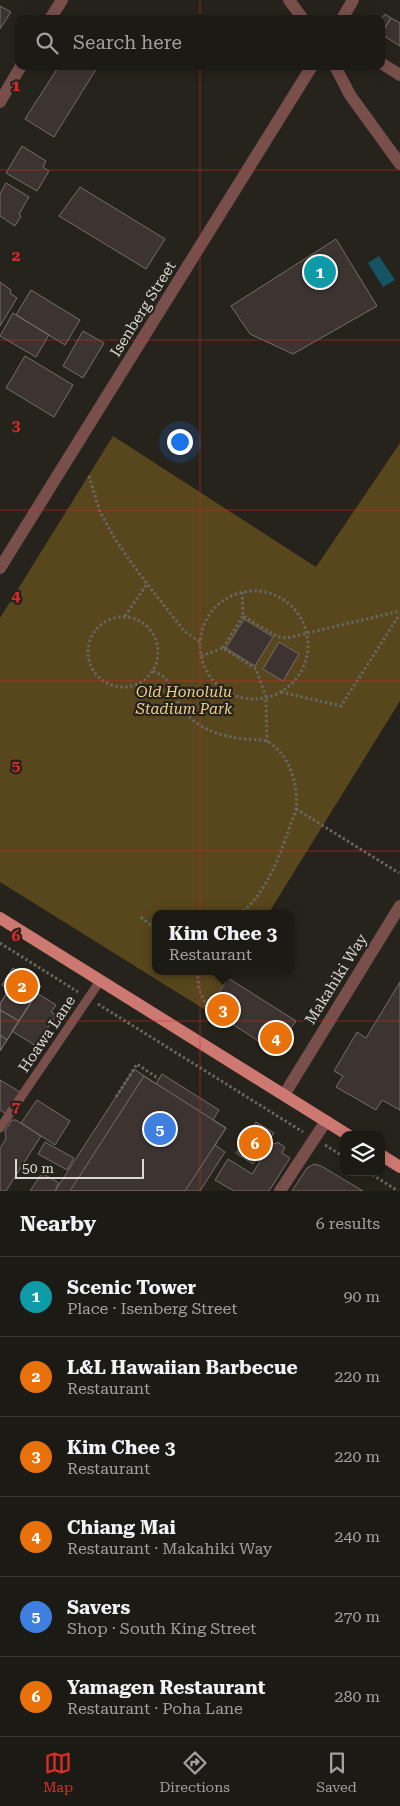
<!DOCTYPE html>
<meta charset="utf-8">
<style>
:root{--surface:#1c1a15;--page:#292722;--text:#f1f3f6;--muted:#a0a1a0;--line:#3a3834;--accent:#d93025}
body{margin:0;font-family:"Roboto Serif",serif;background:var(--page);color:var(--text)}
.controls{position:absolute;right:15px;bottom:15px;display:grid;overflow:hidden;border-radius:10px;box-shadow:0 2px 12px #0003}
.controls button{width:45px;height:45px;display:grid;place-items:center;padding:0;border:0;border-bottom:1px solid var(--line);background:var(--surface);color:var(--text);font:25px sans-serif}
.scale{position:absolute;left:15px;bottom:12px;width:129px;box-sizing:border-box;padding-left:5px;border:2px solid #dad8d3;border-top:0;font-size:14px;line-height:18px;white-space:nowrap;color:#dad8d3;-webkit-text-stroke:4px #26231c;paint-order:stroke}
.you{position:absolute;left:179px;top:441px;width:18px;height:18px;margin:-12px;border:4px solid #fff;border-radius:50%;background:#1a73e8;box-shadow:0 0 0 8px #1a73e833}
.badge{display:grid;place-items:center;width:32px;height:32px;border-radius:50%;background:var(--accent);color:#fff;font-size:16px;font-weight:700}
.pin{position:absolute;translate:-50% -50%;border:2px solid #fff;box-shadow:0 1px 5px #0006}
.popup{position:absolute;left:152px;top:910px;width:142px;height:65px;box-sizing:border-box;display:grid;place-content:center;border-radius:10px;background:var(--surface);filter:drop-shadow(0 1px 4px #0005);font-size:16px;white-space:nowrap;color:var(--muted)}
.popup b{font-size:19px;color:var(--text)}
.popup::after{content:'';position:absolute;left:50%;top:100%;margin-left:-10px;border:10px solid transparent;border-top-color:var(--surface)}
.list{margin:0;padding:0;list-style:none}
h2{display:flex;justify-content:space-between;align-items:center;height:65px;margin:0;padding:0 20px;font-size:21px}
h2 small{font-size:16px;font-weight:400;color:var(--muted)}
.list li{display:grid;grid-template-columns:32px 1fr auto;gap:15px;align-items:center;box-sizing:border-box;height:80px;padding:0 20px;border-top:1px solid var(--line)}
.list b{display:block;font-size:19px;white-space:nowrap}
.list p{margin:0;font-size:16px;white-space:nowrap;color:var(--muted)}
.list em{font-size:16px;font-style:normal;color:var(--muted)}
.icon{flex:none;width:28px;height:28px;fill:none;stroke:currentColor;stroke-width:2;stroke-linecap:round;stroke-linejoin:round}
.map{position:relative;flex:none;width:400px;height:1191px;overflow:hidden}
.search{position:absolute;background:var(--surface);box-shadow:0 2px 12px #0003;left:15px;right:15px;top:15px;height:55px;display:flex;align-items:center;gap:12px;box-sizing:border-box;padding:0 18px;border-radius:10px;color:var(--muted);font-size:19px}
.sheet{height:545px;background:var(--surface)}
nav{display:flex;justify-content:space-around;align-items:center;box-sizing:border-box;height:70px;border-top:1px solid var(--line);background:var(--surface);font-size:14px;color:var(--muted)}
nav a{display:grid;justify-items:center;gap:2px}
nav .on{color:var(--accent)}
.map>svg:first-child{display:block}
</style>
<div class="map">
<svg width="400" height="1191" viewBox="0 0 400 1191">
<rect width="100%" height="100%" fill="#26231c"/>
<path fill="#58461c" d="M113 436 316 567 400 443V701L268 914H156V971H232L207 1011 0 882V618Z"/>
<path fill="#145465" d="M379 256 395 280 383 287 368 263Z"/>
<path fill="#3d3432" stroke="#776d6a" d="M0 6 11 12 0 29Z
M385 14 391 18 384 29 381 28V19Z
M391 18 400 23V46L381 34Z
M59 66H98L54 137 25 119Z
M22 146 46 161 43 167 49 171 37 191 6 173Z
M6 183 29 197 19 214 21 216 15 226 0 216V194Z
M80 187 165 239 146 269 59 216Z
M336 239 377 306 293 354 250 334 231 306Z
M0 282 11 290 10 293 17 298 0 326Z
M31 290 80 320 65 345 16 315Z
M13 313 49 335 36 357 0 336Z
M83 331 104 343 83 378 63 366Z
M25 356 73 385 54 417 6 388Z
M244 619 273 637 255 666 226 648Z
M279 642 299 654 283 681 263 669Z
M13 968 41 986 0 1051V1004L9 989 2 985Z
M13 968 41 986 31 1003 2 985Z
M228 978 296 1021 281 1043 270 1046 263 1044 209 1009Z
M400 982V1110L382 1100 376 1110 336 1087 343 1076 334 1071 357 1032 366 1038Z
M9 989 31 1003 19 1021 0 1010V1004Z
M37 993 56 1005 51 1012 56 1015 36 1046 12 1031Z
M0 1010 19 1021 7 1040 0 1035Z
M0 1035 7 1040 0 1051Z
M134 1069 156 1084 162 1074 219 1110 213 1120 226 1128 215 1145 225 1152 200 1191H55Z
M144 1076 226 1128 185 1191H70Z
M0 1080 20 1092 6 1114 0 1110Z
M37 1100 70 1121 55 1145 21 1123Z
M12 1120H16L41 1136 6 1191H0V1148L6 1139 5 1131Z
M256 1122 274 1133 253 1164 236 1153Z
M45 1142 74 1158 67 1170 38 1154Z
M277 1142 285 1147 282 1153 290 1158 269 1191H234L215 1180 228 1159 252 1174 272 1143 275 1144Z
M314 1164 321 1166 363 1191H292L307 1168Z
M42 1173 59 1183 55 1191H30Z"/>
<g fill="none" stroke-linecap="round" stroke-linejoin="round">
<path stroke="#68665f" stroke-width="3" stroke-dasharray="2.5 2.5" stroke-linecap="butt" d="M89 476 100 512 115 539 138 572 184 631 200 642
M200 645a54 54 0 1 1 108 0a54 54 0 1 1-108 0Z
M242 592 243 616 278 637 287 638 400 611
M125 616 147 584
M88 652a35 35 0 1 1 70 0a35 35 0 1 1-70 0Z
M223 648 243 616
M201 656 223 648 256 669 266 697 267 742
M153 671C157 673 162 675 165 678 179 696 175 709 198 724 212 733 228 737 244 739 254 740 261 738 270 743 289 755 299 786 296 808 295 815 291 822 289 829 278 860 266 893 240 914
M281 692 341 706 400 614
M296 809 399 873
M141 917 156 930
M0 943 78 992
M197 971 199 989 209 1012
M98 1004 303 1132
M116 1097 137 1064 159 1079
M325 1145 344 1157
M368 1172 398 1191"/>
<path stroke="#794f4c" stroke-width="9" d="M0 1128 100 981"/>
<path stroke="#794f4c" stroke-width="12" d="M50 19 62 0
M381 63 400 75
M0 102 21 66
M284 1095 400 906
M280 1191 326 1121"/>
<path stroke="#794f4c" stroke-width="12" d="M289 0 303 19
M342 19 353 0
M335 66 350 95 400 164
M0 568 312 66"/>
<path stroke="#ce7872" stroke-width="12" d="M0 918 348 1135
M381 1155 400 1167"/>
</g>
<path fill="none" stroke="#d62828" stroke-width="1" stroke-opacity="0.55" d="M200 0V19M200 66V1191M0 170H400M0 340H400M0 510H400M0 681H400M0 851H400M0 1021H400"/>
<g text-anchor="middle" stroke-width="4.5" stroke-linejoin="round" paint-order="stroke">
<g font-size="15" fill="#dad8d3" stroke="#26231c">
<text transform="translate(143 309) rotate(-58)" y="5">Isenberg Street</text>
<text transform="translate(336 979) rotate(-58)" y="5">Makahiki Way</text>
<text transform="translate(47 1034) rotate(-56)" y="5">Hoawa Lane</text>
</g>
<g font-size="15" font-style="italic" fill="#efcf87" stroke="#26231c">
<text x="184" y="697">Old Honolulu<tspan x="184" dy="17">Stadium Park</tspan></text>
</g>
</g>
<g font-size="16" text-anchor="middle" font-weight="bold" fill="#d62828" stroke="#26231c" stroke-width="4.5" stroke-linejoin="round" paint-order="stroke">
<text x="16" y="91">1</text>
<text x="16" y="261">2</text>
<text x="16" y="431">3</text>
<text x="16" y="601">4</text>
<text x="16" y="771">5</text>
<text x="16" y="941">6</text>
<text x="16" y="1112">7</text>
</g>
</svg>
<div class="controls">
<button><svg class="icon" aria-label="layers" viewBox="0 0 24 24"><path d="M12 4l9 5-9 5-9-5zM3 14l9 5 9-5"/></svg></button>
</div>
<div class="scale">50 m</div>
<div class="you"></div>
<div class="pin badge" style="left:320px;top:272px;background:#0f9aa8">1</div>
<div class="pin badge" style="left:22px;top:986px;background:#e8710a">2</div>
<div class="pin badge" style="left:223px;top:1010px;background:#e8710a">3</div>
<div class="popup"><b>Kim Chee 3</b>Restaurant</div>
<div class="pin badge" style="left:276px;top:1038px;background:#e8710a">4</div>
<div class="pin badge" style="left:160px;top:1129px;background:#3f7fe0">5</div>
<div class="pin badge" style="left:255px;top:1143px;background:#e8710a">6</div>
<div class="search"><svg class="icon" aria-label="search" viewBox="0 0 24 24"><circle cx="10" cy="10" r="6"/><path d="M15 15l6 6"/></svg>Search here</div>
</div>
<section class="sheet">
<h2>Nearby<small>6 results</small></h2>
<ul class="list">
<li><span class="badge" style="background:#0f9aa8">1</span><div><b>Scenic Tower</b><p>Place · Isenberg Street</p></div><em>90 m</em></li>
<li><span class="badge" style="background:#e8710a">2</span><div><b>L&amp;L Hawaiian Barbecue</b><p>Restaurant</p></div><em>220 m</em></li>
<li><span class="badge" style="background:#e8710a">3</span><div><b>Kim Chee 3</b><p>Restaurant</p></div><em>220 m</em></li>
<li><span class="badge" style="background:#e8710a">4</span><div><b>Chiang Mai</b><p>Restaurant · Makahiki Way</p></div><em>240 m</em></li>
<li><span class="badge" style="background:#3f7fe0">5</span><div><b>Savers</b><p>Shop · South King Street</p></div><em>270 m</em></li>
<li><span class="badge" style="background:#e8710a">6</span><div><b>Yamagen Restaurant</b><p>Restaurant · Poha Lane</p></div><em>280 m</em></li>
</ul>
</section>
<nav>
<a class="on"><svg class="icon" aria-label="map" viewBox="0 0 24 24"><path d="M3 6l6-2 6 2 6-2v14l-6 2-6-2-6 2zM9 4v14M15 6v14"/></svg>Map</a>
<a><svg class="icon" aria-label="directions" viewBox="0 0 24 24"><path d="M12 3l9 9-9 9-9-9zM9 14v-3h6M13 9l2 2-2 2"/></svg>Directions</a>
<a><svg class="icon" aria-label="saved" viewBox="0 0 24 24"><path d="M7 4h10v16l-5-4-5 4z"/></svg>Saved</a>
</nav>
